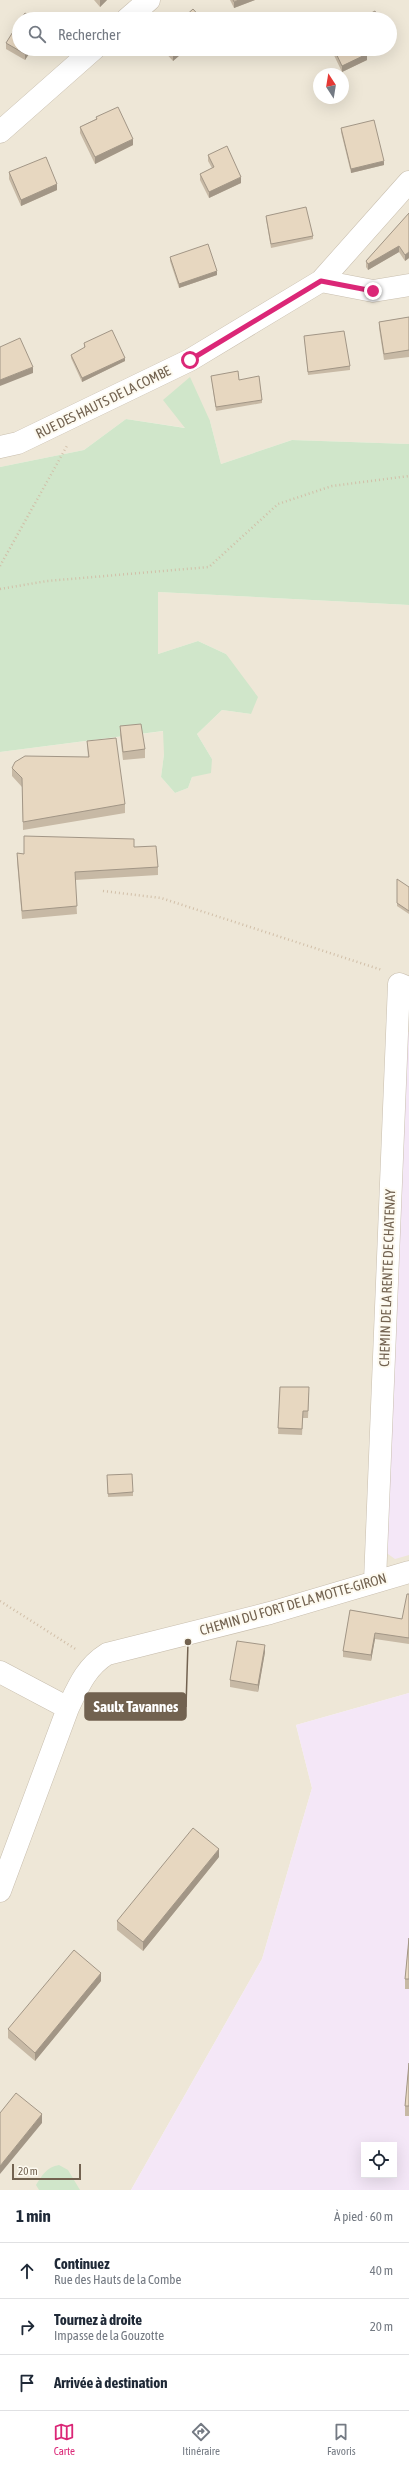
<!DOCTYPE html>
<html lang="fr">
<meta charset="utf-8">
<style>
:root{--surface:#fff;--page:#f6f6f7;--text:#1f2937;--muted:#747a83;--line:#e0e1e3;--accent:#db2777}
body{margin:0;font-family:"Asap Condensed",sans-serif;background:var(--page);color:var(--text)}
.controls{position:absolute;right:12px;bottom:12px;display:grid;overflow:hidden;border-radius:0px;box-shadow:0 4px 16px #0002}
.controls button{width:36px;height:36px;display:grid;place-items:center;padding:0;border:0;border-bottom:1px solid var(--line);background:var(--surface);color:var(--text);font:20px sans-serif}
.compass{position:absolute;left:313px;top:68px;width:36px;height:36px;border-radius:50%;background:var(--surface);box-shadow:0 4px 16px #0002;rotate:348deg}
.scale{position:absolute;left:12px;bottom:10px;width:69px;box-sizing:border-box;padding-left:4px;border:2px solid #726250;border-top:0;font-size:11px;line-height:14px;white-space:nowrap;color:#726250;-webkit-text-stroke:3px #fdfaf0;paint-order:stroke}
.stop{position:absolute;width:12px;height:12px;margin:-9px;border:3px solid #db2777;border-radius:50%;background:#fff}
.stop.end{background:#db2777;border-color:#fff;box-shadow:0 1px 4px #0008}
.list{margin:0;padding:0;list-style:none}
h2{display:flex;justify-content:space-between;align-items:center;height:52px;margin:0;padding:0 16px;font-size:17px}
h2 small{font-size:13px;font-weight:400;color:var(--muted)}
.list li{display:grid;grid-template-columns:26px 1fr auto;gap:12px;align-items:center;box-sizing:border-box;height:56px;padding:0 16px;border-top:1px solid var(--line)}
.list b{display:block;font-size:15px;white-space:nowrap}
.list p{margin:0;font-size:13px;white-space:nowrap;color:var(--muted)}
.list em{font-size:13px;font-style:normal;color:var(--muted)}
.icon{flex:none;width:22px;height:22px;fill:none;stroke:currentColor;stroke-width:2;stroke-linecap:round;stroke-linejoin:round}
.map{position:relative;flex:none;width:409px;height:2190px;overflow:hidden}
.search{position:absolute;background:var(--surface);box-shadow:0 4px 16px #0002;left:12px;right:12px;top:12px;height:44px;display:flex;align-items:center;gap:10px;box-sizing:border-box;padding:0 14px;border-radius:22px;color:var(--muted);font-size:15px}
.sheet{height:220px;background:var(--surface)}
nav{display:flex;justify-content:space-around;align-items:center;box-sizing:border-box;height:56px;border-top:1px solid var(--line);background:var(--surface);font-size:11px;color:var(--muted)}
nav a{display:grid;justify-items:center;gap:2px}
nav .on{color:var(--accent)}
.map>svg:first-child{display:block}
</style>
<div class="map">
<svg width="409" height="2190" viewBox="0 0 409 2190">
<rect width="100%" height="100%" fill="#faf7ea"/>
<path fill="#eee7d7" fill-rule="evenodd" d="M0 0H409V444L292 440 221 464 210 421 186 428 126 419 84 450 0 467ZM19 19H390V49H19ZM319 74H343V98H319Z
M158 592 409 605V1693L296 1725 312 1788 262 1959 131 2190H0V752L164 731V754L161 777 175 793 188 788 192 777 212 759 197 734 222 710 251 714 226 654 198 641 158 654Z"/>
<path fill="#f4e7f7" fill-rule="evenodd" d="M404 1032H409V1555L395 1559 381 1549Z
M409 1693V2190H131L262 1959 312 1788 296 1725ZM364 2145H394V2175H364Z"/>
<path fill="#d0e6ca" d="M190 377 210 421 221 464 292 440 409 444V605L158 592V654L198 641 226 654 258 697 251 714 222 710 197 734 212 759 211 773 192 777 188 788 175 793 161 777 164 754 163 731 0 752V467L84 450 126 419 185 428 163 400Z
M59 2165 68 2170 80 2190H39L36 2185C42 2175 47 2167 59 2165Z"/>
<g fill="none" stroke-linecap="round" stroke-linejoin="round">
<g stroke="#c8beae" stroke-width="23">
<path id="street" d="M127 19 149 0
M0 132 94 49
M321 281 373 291 409 285
M0 447 18 443 190 360 321 281 409 182
M375 1581 399 984 409 988
M0 1672 68 1708
M0 1891 68 1708C78 1687 86 1667 107 1654L270 1613 409 1572"/>
</g>
<path stroke="#d1bfa8" stroke-width="2.5" stroke-dasharray="1 3" stroke-linecap="butt" d="M0 566 68 444
M0 589 47 581 209 567 278 504 332 486 409 476
M103 891 161 898 382 970
M0 1601 77 1650"/>
<use href="#street" stroke="#fff" stroke-width="22"/>
</g>
<path fill="#c7b9a5" d="M94 0H107L100 7Z
M230 0H255L234 8Z
M6 43 19 49H32L25 60 6 49Z
M162 49H187L173 61Z
M191 49H200L195 53Z
M331 49H382L367 56V60L342 72Z
M96 117 133 145 95 164 80 133V127L96 119Z
M341 128 384 165 351 173 341 132Z
M208 155 241 183 209 198 200 180V174L212 168 208 161Z
M9 172 57 190 21 206 9 179Z
M409 213V258L405 261 399 252 368 270 366 267V261Z
M266 216 313 236V239L271 248 266 219Z
M170 257 217 275 179 288 170 261Z
M409 317V357L384 360 379 328V322Z
M304 336 350 366V370L308 375Z
M84 343 125 361 82 382 71 358V355L84 348Z
M211 376 239 380 262 400V403L216 411Z
M120 726 145 749V758L123 760 120 735Z
M87 741 125 804V813L23 830 22 787 12 776V768L88 757Z
M134 847 158 867V875L75 880 77 914 22 919 17 861V853L24 854Z
M409 887V914L397 906V903Z
M280 1387 309 1393 308 1418H303L302 1435 278 1434Z
M107 1475 133 1492V1496L108 1497Z
M409 1594V1644L375 1639 371 1661 343 1657V1651L350 1610 402 1619Z
M265 1652 258 1692 230 1687V1680Z
M219 1857 143 1951 117 1930V1921Z
M409 1938V1989H405V1979Z
M101 1981 35 2061 8 2038V2029Z
M409 2063V2116H405V2106Z"/>
<path fill="#a29686" d="M100 0H107L100 7Z
M239 0H255L234 8V2Z
M28 49H32L25 60V54Z
M180 49H187L173 61V55Z
M195 49H200L195 53Z
M369 49H382L367 56V60L342 72V66Z
M133 139V145L95 164V157Z
M384 161V165L351 173V169Z
M241 177V183L209 198V192Z
M57 184V190L21 206V200Z
M399 246V252L368 270V264Z
M409 252V258L405 261V255Z
M217 271V275L179 288V284Z
M125 358V361L82 382V378Z
M33 367V373L0 386V380Z
M375 1633V1639L371 1661V1655Z
M265 1645V1652L258 1692V1685Z
M219 1849V1857L143 1951V1942Z
M101 1973V1981L35 2061V2053Z
M42 2114V2123L0 2174V2166Z"/>
<path fill="#e7d7c0" stroke="#a29686" d="M233 0H239L234 2Z
M193 9 202 19H182Z
M375 11 379 19H360Z
M25 13 34 19H21Z
M19 22V49H28L25 54 6 43Z
M167 49H180L173 55Z
M334 49H369L366 50 367 54 342 66Z
M118 107 133 139 95 157 80 127 97 119 96 117Z
M374 120 384 161 351 169 341 128Z
M227 146 241 177 209 192 200 174 214 167 208 155Z
M46 157 57 184 21 200 9 172Z
M306 207 313 236 271 244 266 216Z
M409 213V252L405 255 399 246 368 264 366 261Z
M208 244 217 271 179 284 170 257Z
M409 317V350L384 354 379 322Z
M112 330 125 358 82 378 71 355 85 347 84 343Z
M344 331 350 366 308 372 304 336Z
M20 338 33 367 0 380V347Z
M238 371 239 380 259 376 262 400 216 407 211 376Z
M141 724 145 749 123 752 120 726Z
M116 738 125 804 23 822 22 778 12 768 15 762 25 756 89 757 87 741Z
M24 836 134 839V847L156 846 158 867 75 872 77 906 22 911 17 853 24 854Z
M397 879 409 887V911L397 903Z
M280 1387H309L308 1411H303L302 1429 278 1428Z
M132 1474 133 1492 108 1494 107 1475Z
M407 1594H409V1638L375 1633 371 1655 343 1651 350 1610 402 1619Z
M237 1641 265 1645 258 1685 230 1680Z
M193 1828 219 1849 143 1942 117 1921Z
M409 1938V1979H405Z
M74 1950 101 1973 35 2053 8 2029Z
M409 2063V2106H405Z
M16 2093 42 2114 0 2166V2113Z"/>
<g fill="none" stroke-linecap="round" stroke-linejoin="round">
<path stroke="#db2777" stroke-width="5" d="M190 360 321 281 373 291"/>
</g>
<g text-anchor="middle" stroke-width="4" stroke-linejoin="round" paint-order="stroke">
<g font-size="14" fill="#726250" stroke="#fdfaf0">
<text transform="translate(103 402) rotate(-26)" y="5">RUE DES HAUTS DE LA COMBE</text>
<text transform="translate(387 1278) rotate(-88)" y="5">CHEMIN DE LA RENTE DE CHATENAY</text>
<text transform="translate(293 1604) rotate(-16)" y="5">CHEMIN DU FORT DE LA MOTTE-GIRON</text>
</g>
</g>
<path fill="none" stroke="#726250" stroke-width="1.5" d="M188 1642L186 1707"/>
<circle fill="#726250" stroke="#fdfaf0" stroke-width="1.5" cx="188" cy="1642" r="4"/>
<rect fill="#726250" stroke="#726250" stroke-width="1.5" x="85" y="1693" width="101" height="27" rx="4"/>
<g font-size="15" text-anchor="middle" font-weight="bold" fill="#fff">
<text x="136" y="1712">Saulx Tavannes</text>
</g>
</svg>
<div class="controls">
<button><svg class="icon" aria-label="locate" viewBox="0 0 24 24"><circle cx="12" cy="12" r="6"/><path d="M12 2v4M12 18v4M2 12h4M18 12h4"/></svg></button>
</div>
<svg class="compass" viewBox="-18 -18 36 36"><path d="M0-13l5 13h-10z" fill="#e53935"/><path d="M0 13l5-13h-10z" fill="#747a83"/></svg>
<div class="scale">20 m</div>
<div class="stop" style="left:190px;top:360px"></div>
<div class="stop end" style="left:373px;top:291px"></div>
<div class="search"><svg class="icon" aria-label="search" viewBox="0 0 24 24"><circle cx="10" cy="10" r="6"/><path d="M15 15l6 6"/></svg>Rechercher</div>
</div>
<section class="sheet">
<h2>1 min<small>À pied · 60 m</small></h2>
<ul class="list">
<li><svg class="icon" aria-label="ahead" viewBox="0 0 24 24"><path d="M12 20V5M6 11l6-6 6 6"/></svg><div><b>Continuez</b><p>Rue des Hauts de la Combe</p></div><em>40 m</em></li>
<li><svg class="icon" aria-label="right" viewBox="0 0 24 24"><path d="M7 20v-9h11M14 6l5 5-5 5"/></svg><div><b>Tournez à droite</b><p>Impasse de la Gouzotte</p></div><em>20 m</em></li>
<li><svg class="icon" aria-label="arrive" viewBox="0 0 24 24"><path d="M6 21V4h12l-3 4 3 4H6"/></svg><div><b>Arrivée à destination</b></div></li>
</ul>
</section>
<nav>
<a class="on"><svg class="icon" aria-label="map" viewBox="0 0 24 24"><path d="M3 6l6-2 6 2 6-2v14l-6 2-6-2-6 2zM9 4v14M15 6v14"/></svg>Carte</a>
<a><svg class="icon" aria-label="directions" viewBox="0 0 24 24"><path d="M12 3l9 9-9 9-9-9zM9 14v-3h6M13 9l2 2-2 2"/></svg>Itinéraire</a>
<a><svg class="icon" aria-label="saved" viewBox="0 0 24 24"><path d="M7 4h10v16l-5-4-5 4z"/></svg>Favoris</a>
</nav>
